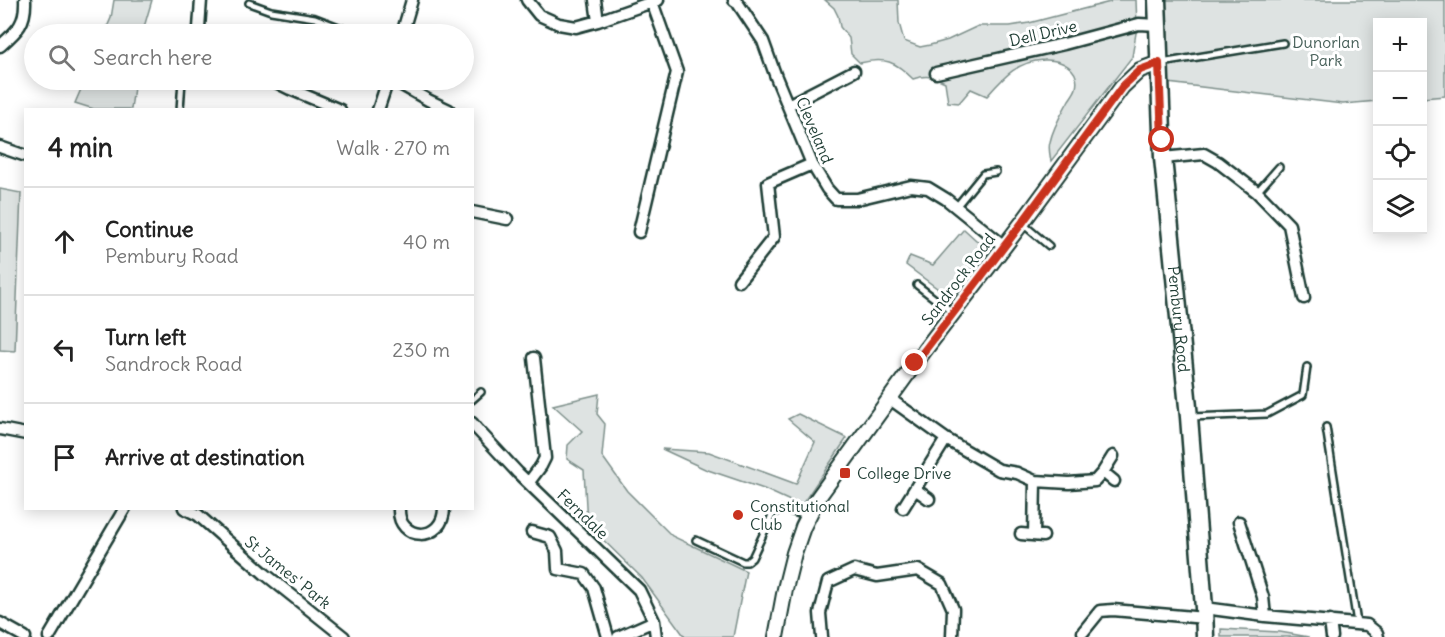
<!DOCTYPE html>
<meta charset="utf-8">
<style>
:root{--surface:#fff;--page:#f2f2f2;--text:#222;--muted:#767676;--line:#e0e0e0}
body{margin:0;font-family:Delius,sans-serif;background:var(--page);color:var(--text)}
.controls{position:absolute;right:18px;top:18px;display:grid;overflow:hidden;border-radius:0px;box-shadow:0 3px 15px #0003}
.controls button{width:54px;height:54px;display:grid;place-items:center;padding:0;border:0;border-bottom:2px solid var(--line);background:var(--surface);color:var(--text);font:30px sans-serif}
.stop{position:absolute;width:18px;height:18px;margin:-14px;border:4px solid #c8321e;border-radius:50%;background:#fff}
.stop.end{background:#c8321e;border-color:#fff;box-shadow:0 2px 6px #0008}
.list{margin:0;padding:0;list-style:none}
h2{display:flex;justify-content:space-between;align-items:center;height:78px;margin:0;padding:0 24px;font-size:26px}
h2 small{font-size:20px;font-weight:400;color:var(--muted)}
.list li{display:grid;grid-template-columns:39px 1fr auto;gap:18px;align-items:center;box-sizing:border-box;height:108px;padding:0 24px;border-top:2px solid var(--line)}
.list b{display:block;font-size:22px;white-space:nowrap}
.list p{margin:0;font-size:20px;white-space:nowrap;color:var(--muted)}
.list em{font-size:20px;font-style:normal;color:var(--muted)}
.icon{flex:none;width:33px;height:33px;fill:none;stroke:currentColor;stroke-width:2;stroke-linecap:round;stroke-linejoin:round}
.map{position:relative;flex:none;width:1445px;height:637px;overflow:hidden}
.search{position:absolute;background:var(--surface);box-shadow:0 3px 15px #0003;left:24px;top:24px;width:450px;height:66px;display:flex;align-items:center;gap:15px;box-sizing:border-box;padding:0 21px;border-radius:33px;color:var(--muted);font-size:22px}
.panel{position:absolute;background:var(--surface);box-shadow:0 3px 15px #0003;left:24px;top:108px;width:450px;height:402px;border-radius:0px}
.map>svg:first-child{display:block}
</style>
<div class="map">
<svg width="1445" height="637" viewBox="0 0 1445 637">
<rect width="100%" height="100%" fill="#fff"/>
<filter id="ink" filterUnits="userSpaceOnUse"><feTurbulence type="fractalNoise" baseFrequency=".0167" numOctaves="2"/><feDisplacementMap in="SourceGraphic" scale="12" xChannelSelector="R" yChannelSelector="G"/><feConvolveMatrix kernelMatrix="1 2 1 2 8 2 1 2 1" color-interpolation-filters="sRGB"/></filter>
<g filter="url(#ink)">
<path fill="#dee3e2" stroke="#7e908b" stroke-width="1.5" d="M114 0H152L142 34H104L111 18Z
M825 0H898L899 23 904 41 920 47 930 45 948 40 978 26H1010L1029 23 1110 2 1111 0H1136L1137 27 1132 57 1051 161C1050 155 1048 148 1050 142 1053 127 1062 113 1069 100 1071 97 1075 92 1076 88 1081 68 1060 59 1044 60 1017 61 1003 78 987 96L971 89 959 103 948 102 945 82C933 76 925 75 913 79 895 61 885 57 860 63L851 54 849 38 840 27 838 16 834 8Z
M1165 0H1445V96L1423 98 1422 22H1378L1377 101 1343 104 1168 83Z
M85 80H135L131 109H94L75 103Z
M0 189 21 193 15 351 0 350Z
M964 229 987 250 949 297 906 265 910 256 933 265Z
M599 394 597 414 605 424 602 456 627 491 672 536 746 571 733 637H685L642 578 587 524 584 470 567 459 568 445 582 431 553 405Z
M798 414 847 438 801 506 764 489 705 469 662 449 709 452 796 484 815 442 788 419Z
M1221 629 1280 632 1309 637H1221Z"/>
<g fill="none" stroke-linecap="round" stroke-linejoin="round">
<g stroke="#1f3d34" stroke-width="10">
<path id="service" d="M249 3 271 11 315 18 357 34
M1161 63 1283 43
M180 110 182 80
M1257 192 1279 167
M956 207 983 174 996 172
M1023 224 1049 246
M917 285 952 312
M472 400 481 392
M1191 417 1267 414 1303 395 1307 367
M1326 427 1357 623
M696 540 743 562H747L752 558 773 513C784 507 795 513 806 516"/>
</g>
<g stroke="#1f3d34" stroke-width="15">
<path id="minor" d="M201 0 199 28 202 34
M527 0 539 15 559 24 576 27 598 21 658 0
M595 0 598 21
M734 0 737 2 763 41 776 77 812 164 827 189 836 199H857L911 186 928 188 946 199 1004 246
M402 34 412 0
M0 46C17 31 26 24 25 0
M936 73 1064 44 1139 24 1158 25
M272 80 290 89 340 110
M393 80 428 100 449 110
M788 105 854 71
M378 110 388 80
M0 147 26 156
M1163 158 1204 154 1218 162 1257 192 1289 225 1304 298
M472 212 507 219
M639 232 677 72 652 2
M739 281 774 237 768 183 812 164
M890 399 946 439 999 470 1017 473 1035 481 1069 483 1095 481 1103 472 1113 456
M472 423 477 429 518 473 639 590 654 621 656 637
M0 429 26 434
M1103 472 1114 481
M529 482 541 466 545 458 534 358
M915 489 929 499
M184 508 198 515 265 574 344 637
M399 508C397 542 444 543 444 508
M903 508 946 439
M1239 522 1263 597 1265 616
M532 532 550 537 557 551 558 569 584 574 594 588 608 637
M1021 534 1043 536
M1034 535 1035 481
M1204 608 1265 616 1367 625 1377 633 1378 637
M1330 621 1332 637
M0 623 25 637
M1083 632 1100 611 1113 610 1205 618
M49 637 125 508
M618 637 654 621
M822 637 820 613 828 582 854 570 877 576 918 570 942 584 953 609 952 637"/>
</g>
<g stroke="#1f3d34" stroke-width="18">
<path id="tertiary" d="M776 637 785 589 794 553 803 527 817 499 924 351 1022 223 1122 87 1140 70 1159 63"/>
</g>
<g stroke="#1f3d34" stroke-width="21">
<g id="primary">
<path id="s1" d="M1157 0 1163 158 1189 417 1204 608 1205 637"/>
</g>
</g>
<use href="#service" stroke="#fff" stroke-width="5"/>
<use href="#minor" stroke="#fff" stroke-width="10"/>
<use href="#tertiary" stroke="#fff" stroke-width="14"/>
<use href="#primary" stroke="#fff" stroke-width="16"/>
</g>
</g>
<g fill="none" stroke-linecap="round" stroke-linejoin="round" filter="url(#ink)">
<path stroke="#c8321e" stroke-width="8" d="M915 363 1022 223 1122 87 1140 70 1159 63 1162 140"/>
</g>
<g fill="#c8321e" stroke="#fff" stroke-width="2">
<rect x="839" y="467" width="12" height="12" rx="3"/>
<circle cx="738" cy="515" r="6"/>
</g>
<g text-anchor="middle" stroke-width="6" stroke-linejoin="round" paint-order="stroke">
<g font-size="16" fill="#1f3d34" stroke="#fff">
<text transform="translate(1043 33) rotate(-13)" y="6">Dell Drive</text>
<text transform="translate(815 130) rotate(67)" y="6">Cleveland</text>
<text transform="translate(958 279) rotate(-53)" y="6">Sandrock Road</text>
<text dy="6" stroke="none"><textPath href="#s1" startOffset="320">Pembury Road</textPath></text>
<text transform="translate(583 514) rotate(44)" y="6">Ferndale</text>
<text transform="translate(288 572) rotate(39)" y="6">St James' Park</text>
</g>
<g font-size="16" fill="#455e57" stroke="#fff">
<text x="1326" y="48">Dunorlan<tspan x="1326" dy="18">Park</tspan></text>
</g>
<g font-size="16" fill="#1f3d34" stroke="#fff" text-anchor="start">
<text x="857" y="479">College Drive</text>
<text x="750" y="512">Constitutional<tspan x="750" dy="18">Club</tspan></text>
</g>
</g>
</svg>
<div class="controls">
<button>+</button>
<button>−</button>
<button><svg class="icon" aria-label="locate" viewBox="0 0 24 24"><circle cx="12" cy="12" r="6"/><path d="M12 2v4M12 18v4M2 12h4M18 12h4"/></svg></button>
<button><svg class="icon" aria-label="layers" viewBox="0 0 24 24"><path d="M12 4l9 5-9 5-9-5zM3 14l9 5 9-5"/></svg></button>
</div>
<div class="stop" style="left:1162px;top:140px"></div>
<div class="stop end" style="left:915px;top:363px"></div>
<div class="search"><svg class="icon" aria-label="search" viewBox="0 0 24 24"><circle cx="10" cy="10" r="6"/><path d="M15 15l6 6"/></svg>Search here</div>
<section class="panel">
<h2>4 min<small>Walk · 270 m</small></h2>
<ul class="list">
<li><svg class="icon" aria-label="ahead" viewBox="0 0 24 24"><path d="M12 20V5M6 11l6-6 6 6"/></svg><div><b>Continue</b><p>Pembury Road</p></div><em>40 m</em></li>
<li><svg class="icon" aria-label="left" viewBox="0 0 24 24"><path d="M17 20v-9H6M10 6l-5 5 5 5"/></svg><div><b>Turn left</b><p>Sandrock Road</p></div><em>230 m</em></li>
<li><svg class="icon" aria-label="arrive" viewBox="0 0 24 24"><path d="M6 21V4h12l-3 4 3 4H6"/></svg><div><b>Arrive at destination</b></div></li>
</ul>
</section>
</div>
